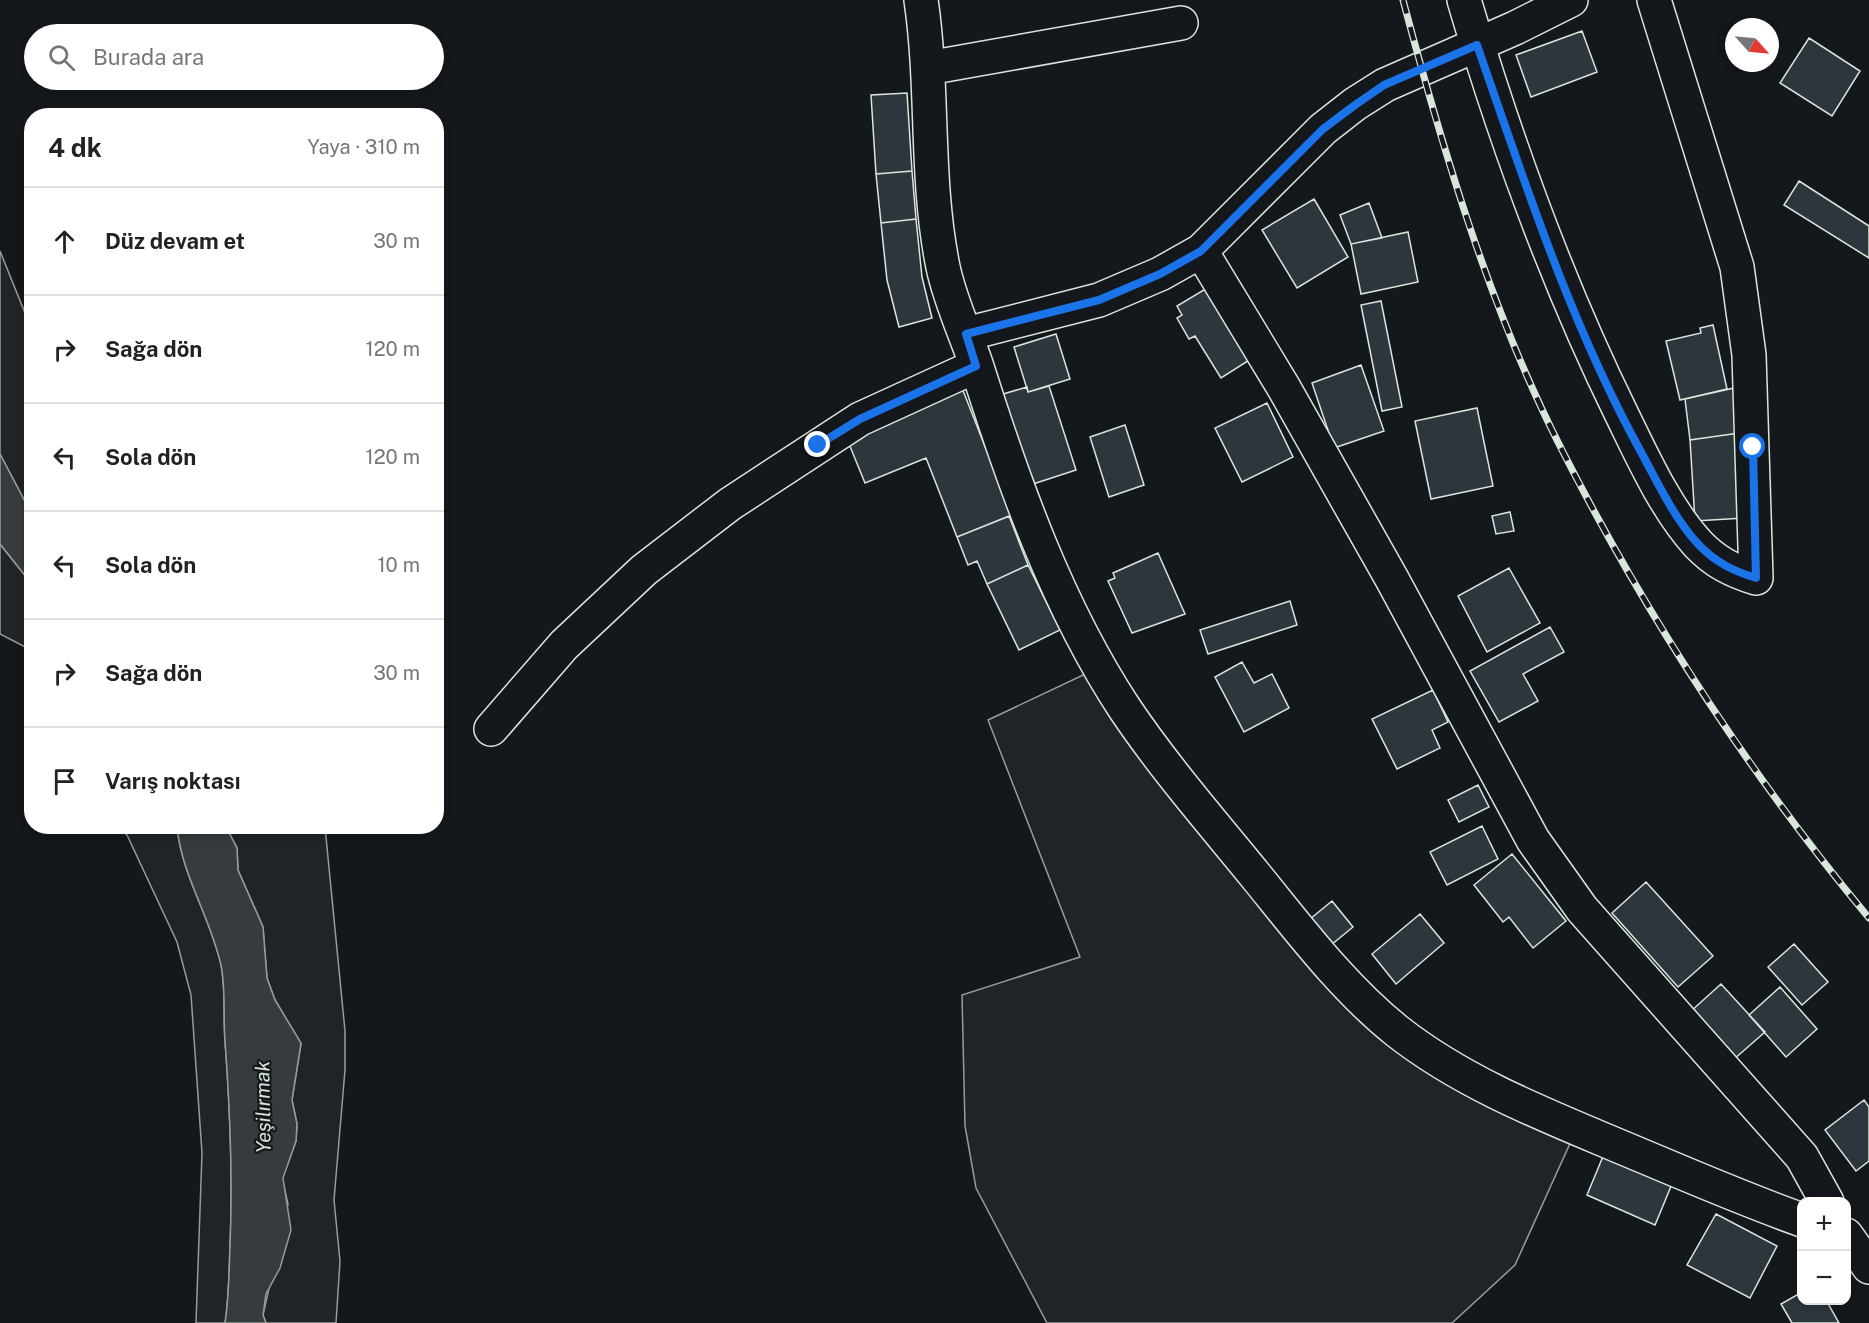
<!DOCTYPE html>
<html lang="tr">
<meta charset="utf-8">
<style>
:root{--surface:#fff;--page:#f2f2f2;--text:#222;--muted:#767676;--line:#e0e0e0}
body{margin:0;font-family:"Public Sans",sans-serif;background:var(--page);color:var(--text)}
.controls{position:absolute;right:18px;bottom:18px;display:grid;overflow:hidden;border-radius:12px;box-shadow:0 3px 9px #0003}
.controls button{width:54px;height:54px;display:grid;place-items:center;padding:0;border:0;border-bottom:2px solid var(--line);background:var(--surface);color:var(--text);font:30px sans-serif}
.compass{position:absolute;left:1725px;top:18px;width:54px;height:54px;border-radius:50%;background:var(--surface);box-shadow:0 3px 9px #0003;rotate:117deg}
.stop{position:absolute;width:18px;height:18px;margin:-14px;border:4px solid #1a73e8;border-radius:50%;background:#fff}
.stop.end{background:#1a73e8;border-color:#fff;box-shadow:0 2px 6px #0008}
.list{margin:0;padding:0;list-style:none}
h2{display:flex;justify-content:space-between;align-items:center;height:78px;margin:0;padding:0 24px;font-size:26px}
h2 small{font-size:20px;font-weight:400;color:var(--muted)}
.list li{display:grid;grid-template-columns:39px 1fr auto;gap:18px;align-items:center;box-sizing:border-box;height:108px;padding:0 24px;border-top:2px solid var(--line)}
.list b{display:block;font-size:22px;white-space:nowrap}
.list em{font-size:20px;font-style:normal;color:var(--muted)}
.icon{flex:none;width:33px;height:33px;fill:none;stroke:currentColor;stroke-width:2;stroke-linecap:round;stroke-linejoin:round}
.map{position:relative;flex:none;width:1869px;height:1323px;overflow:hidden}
.search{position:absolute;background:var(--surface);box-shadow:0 3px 9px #0003;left:24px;top:24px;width:420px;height:66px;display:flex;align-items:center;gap:15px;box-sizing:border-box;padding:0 21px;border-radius:33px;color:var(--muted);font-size:22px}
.panel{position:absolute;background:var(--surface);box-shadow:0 3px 9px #0003;left:24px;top:108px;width:420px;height:726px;border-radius:24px}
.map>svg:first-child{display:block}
</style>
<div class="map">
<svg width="1869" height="1323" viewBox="0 0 1869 1323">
<rect width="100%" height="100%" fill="#14181c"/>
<path fill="#202428" stroke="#939e99" stroke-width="1.5" d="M0 251 31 328V513L0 454Z
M0 544 31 583V650L0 634Z
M1100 667 1397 1030 1577 1128 1515 1265 1452 1323H1047L976 1188 965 1126 962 995 1080 957 988 720Z
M116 827H177C182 876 210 916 221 965 226 990 223 1015 225 1041 230 1109 233 1177 230 1246 229 1272 229 1297 225 1323H196L202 1153 191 995 177 942 127 835Z
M226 827H325L345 1031V1070L334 1200 340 1261 336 1323H266L263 1315 288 1204 282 1178 296 1141 297 1124 292 1100 301 1044 275 1000 267 978 263 927 238 870 237 848Z"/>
<path fill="#363b3e" stroke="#939e99" stroke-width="1.5" d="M0 454 31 513V583L0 544Z
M226 827 237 848 238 870 263 927 267 978 275 1000 301 1043 292 1100 297 1124 296 1141 283 1178 291 1230 280 1268 266 1294 263 1315 266 1323H225C229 1297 229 1272 230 1246 233 1177 230 1109 225 1041 223 1015 226 990 221 965 210 916 182 876 177 827Z"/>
<path fill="#2c363c" stroke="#d8e6dc" stroke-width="1.5" d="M1582 31 1597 72 1531 97 1516 55Z
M1809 38 1860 71 1832 116 1780 83Z
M907 93 912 171 876 174 871 95Z
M912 171 916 219 881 223 876 174Z
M1799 181 1869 226V258L1784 205Z
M1314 199 1348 257 1297 288 1262 230Z
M1369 203 1382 238 1351 244 1340 215Z
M916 219 922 277 932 318 899 327 887 280 881 223Z
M1408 232 1418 282 1361 294 1351 244Z
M1207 288 1251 359 1221 378 1195 336 1189 339 1177 318 1182 315 1177 306Z
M1381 301 1402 407 1382 411 1361 305Z
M1713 325 1727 389 1680 400 1666 341 1701 333 1700 328Z
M1056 334 1070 379 1028 392 1014 347Z
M1361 365 1384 431 1334 448 1312 383Z
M1049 386 1076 470 1033 484 1003 394 1027 387 1028 392Z
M962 388 1012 515 957 537 926 458 865 483 847 439Z
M1734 388 1739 433 1690 440 1685 399Z
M1267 403 1293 457 1242 482 1215 428Z
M1477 408 1493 486 1431 499 1415 421Z
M1125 425 1144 485 1109 497 1090 437Z
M1739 433 1744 518 1695 521 1690 440Z
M1510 512 1514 531 1496 534 1492 516Z
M1009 516 1028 565 987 584 977 561 968 565 957 537Z
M1158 553 1185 614 1132 633 1108 581 1115 578 1113 573Z
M1028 565 1060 630 1019 650 987 584Z
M1509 568 1540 623 1487 652 1458 596Z
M1290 601 1297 625 1208 654 1200 630Z
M1550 627 1564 652 1523 674 1538 701 1499 722 1470 671Z
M1242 662 1254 683 1272 674 1289 708 1244 732 1215 677Z
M1433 690 1448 722 1432 730 1440 748 1397 769 1372 719Z
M1478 785 1489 807 1459 822 1448 800Z
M1482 826 1498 859 1447 885 1430 852Z
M1512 854 1566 921 1533 948 1509 917 1503 922 1474 885Z
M1646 882 1713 956 1678 987 1612 913Z
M1332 901 1353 927 1331 945 1310 919Z
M1420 914 1444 943 1396 984 1372 954Z
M1794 944 1828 982 1802 1005 1768 967Z
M1721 984 1765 1032 1733 1060 1690 1012Z
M1780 987 1817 1029 1786 1057 1749 1015Z
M1864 1100 1869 1107V1161L1856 1171 1825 1130Z
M1604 1154 1672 1184 1655 1225 1587 1195Z
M1716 1214 1777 1246 1750 1298 1687 1265Z
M1802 1292V1300H1826L1839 1323H1792L1781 1304Z"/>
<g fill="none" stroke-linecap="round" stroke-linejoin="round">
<g stroke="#d8e6dc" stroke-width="36">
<path id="minor" d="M921 0C934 88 925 179 943 267 950 301 966 334 977 367 1014 484 1057 606 1125 709 1164 767 1211 821 1255 875 1299 929 1343 988 1397 1031 1463 1083 1545 1115 1621 1147 1681 1172 1740 1198 1802 1220
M1464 0C1506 142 1557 283 1622 415 1643 458 1666 509 1698 544 1715 562 1733 571 1756 578L1749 355 1737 267 1654 0
M928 68 1181 23
M1201 251 1284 388 1392 579 1533 840 1582 909 1802 1157 1827 1202
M966 334 1099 300 1160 274 1201 251 1323 129 1355 104 1385 85 1515 28 1571 0
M491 729 564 645 644 570 730 504 860 419 976 366
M1846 1235 1869 1267"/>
</g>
<use href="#minor" stroke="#14181c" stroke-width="33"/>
<g stroke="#d8e6dc" stroke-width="7">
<path id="rail" d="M1403 0C1444 154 1490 310 1563 452 1647 617 1751 776 1869 918"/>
</g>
<use href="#rail" stroke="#14181c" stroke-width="4.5" stroke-dasharray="14" stroke-linecap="butt"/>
</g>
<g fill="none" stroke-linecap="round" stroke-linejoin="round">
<path stroke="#1a73e8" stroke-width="8" d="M818 445 860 419 976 366 966 334 1099 300 1160 274 1201 251 1323 129 1355 105 1384 85 1477 45C1525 183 1570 323 1641 452 1658 483 1674 518 1698 544 1715 562 1733 571 1756 578L1753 447"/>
</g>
<g text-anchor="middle" stroke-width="4.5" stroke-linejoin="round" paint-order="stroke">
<g font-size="20" font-style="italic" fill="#d8e6dc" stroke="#14181c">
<text transform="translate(263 1107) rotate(-91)" y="7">Yeşilırmak</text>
</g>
</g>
</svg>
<div class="controls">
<button>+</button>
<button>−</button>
</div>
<svg class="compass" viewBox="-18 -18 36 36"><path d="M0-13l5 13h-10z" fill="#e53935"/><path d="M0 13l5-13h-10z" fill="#767676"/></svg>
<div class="stop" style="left:1753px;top:447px"></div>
<div class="stop end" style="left:818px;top:445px"></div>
<div class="search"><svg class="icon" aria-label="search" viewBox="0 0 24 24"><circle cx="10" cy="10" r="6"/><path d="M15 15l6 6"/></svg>Burada ara</div>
<section class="panel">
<h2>4 dk<small>Yaya · 310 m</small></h2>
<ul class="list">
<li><svg class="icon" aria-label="ahead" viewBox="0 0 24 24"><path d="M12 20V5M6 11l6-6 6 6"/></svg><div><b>Düz devam et</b></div><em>30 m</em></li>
<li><svg class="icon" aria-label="right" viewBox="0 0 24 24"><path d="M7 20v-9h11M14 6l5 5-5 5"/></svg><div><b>Sağa dön</b></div><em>120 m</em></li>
<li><svg class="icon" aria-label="left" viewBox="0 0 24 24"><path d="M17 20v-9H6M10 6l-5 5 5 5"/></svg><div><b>Sola dön</b></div><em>120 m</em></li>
<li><svg class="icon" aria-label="left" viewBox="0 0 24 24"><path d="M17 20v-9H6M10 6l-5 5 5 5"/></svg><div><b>Sola dön</b></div><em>10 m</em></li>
<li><svg class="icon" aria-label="right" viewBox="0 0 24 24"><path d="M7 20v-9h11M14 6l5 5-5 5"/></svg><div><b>Sağa dön</b></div><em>30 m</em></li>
<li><svg class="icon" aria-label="arrive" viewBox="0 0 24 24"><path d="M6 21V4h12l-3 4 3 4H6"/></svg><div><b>Varış noktası</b></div></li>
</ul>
</section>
</div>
